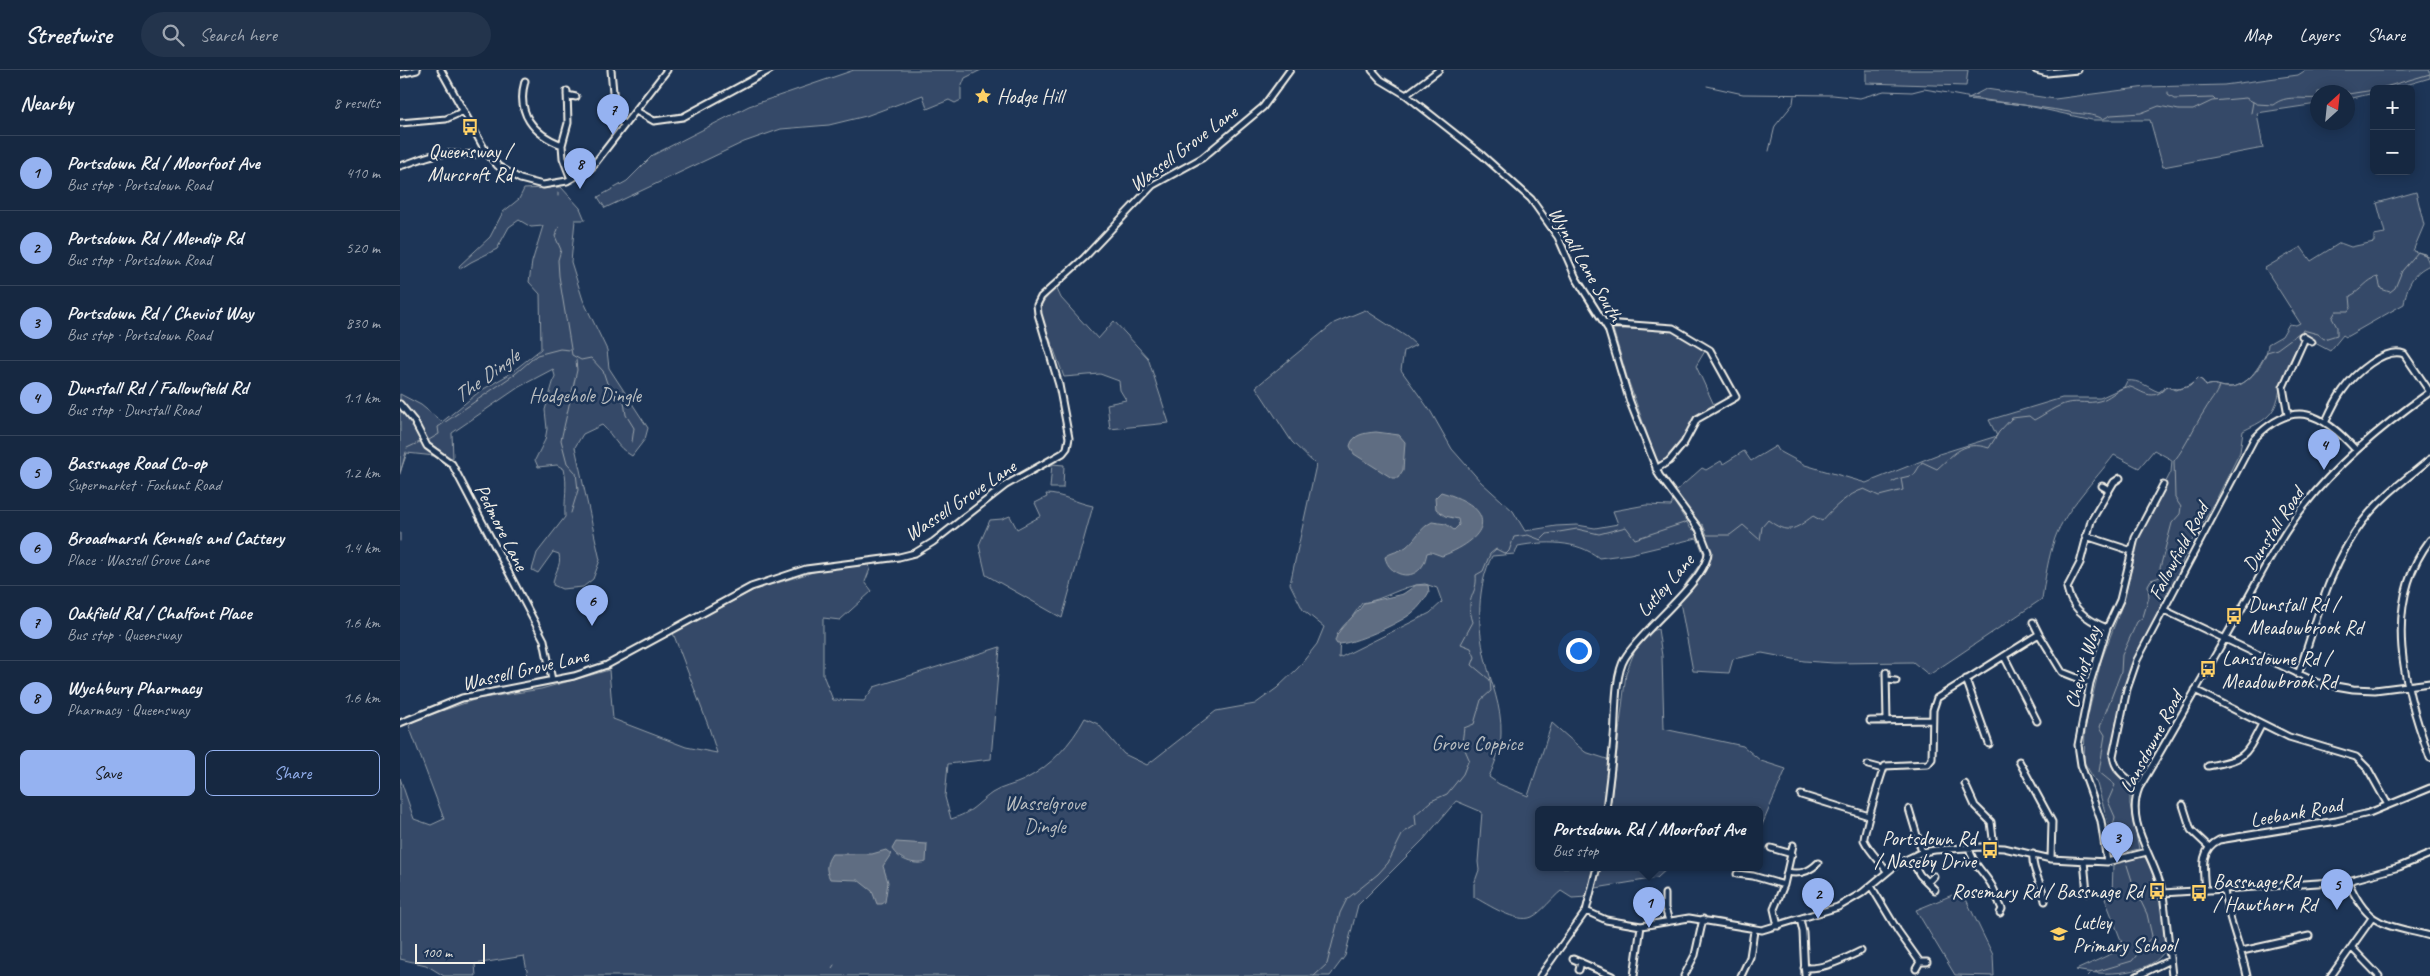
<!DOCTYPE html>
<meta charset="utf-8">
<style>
:root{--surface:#162841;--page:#23344c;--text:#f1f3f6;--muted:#9ea6b1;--line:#35445a;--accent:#95b2f1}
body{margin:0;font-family:Caveat,sans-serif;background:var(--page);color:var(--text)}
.controls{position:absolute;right:15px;top:15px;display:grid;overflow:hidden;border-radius:8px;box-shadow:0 2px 12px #0003}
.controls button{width:45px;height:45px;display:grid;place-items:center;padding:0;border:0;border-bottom:1px solid var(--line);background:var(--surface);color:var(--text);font:25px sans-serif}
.compass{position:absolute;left:1910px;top:15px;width:45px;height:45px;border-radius:50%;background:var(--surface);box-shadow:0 2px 12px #0003;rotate:27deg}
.scale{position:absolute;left:15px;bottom:12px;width:70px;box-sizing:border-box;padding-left:5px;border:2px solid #f4f1e8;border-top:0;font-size:14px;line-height:18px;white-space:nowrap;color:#f4f1e8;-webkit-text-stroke:4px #1d3557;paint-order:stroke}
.you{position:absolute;left:1178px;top:580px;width:18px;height:18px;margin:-12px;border:4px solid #fff;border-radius:50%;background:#1a73e8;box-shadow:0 0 0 8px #1a73e833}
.badge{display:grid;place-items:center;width:32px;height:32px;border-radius:50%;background:var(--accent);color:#111;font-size:16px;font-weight:700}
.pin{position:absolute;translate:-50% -41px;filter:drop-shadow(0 1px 2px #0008)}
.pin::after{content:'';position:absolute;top:26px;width:18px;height:15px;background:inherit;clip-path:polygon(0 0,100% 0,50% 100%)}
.popup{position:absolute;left:1135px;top:736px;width:228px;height:65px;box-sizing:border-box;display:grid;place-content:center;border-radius:8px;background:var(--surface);filter:drop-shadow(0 1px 4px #0005);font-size:16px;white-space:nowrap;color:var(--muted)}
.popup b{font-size:19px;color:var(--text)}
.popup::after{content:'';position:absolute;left:50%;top:100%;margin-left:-10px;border:10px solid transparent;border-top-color:var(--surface)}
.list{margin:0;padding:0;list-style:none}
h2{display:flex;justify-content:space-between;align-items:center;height:65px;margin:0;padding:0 20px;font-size:21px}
h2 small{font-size:16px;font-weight:400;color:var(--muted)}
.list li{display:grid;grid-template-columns:32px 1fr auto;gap:15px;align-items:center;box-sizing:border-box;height:75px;padding:0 20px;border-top:1px solid var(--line)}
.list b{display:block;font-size:19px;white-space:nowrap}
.list p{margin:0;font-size:16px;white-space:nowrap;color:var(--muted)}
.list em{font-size:16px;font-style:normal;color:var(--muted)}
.actions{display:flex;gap:10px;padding:15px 20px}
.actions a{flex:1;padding:11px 0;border:1px solid var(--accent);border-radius:8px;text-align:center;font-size:18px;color:var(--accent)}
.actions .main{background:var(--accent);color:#111}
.icon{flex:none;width:28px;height:28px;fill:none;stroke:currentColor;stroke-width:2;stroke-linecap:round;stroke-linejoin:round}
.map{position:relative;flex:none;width:2030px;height:906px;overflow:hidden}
header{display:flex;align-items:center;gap:30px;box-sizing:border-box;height:70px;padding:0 25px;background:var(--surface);border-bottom:1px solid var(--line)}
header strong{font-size:24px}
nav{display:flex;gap:28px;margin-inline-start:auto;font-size:18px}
.search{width:350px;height:45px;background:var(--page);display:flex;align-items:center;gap:12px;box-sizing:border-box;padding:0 18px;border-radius:28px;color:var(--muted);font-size:19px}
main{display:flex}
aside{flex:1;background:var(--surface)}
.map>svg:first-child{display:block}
</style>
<header>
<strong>Streetwise</strong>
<div class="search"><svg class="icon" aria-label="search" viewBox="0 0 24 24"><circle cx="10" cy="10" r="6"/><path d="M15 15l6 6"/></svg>Search here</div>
<nav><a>Map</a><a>Layers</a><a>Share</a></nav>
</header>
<main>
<aside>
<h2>Nearby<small>8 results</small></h2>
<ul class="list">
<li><span class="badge">1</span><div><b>Portsdown Rd / Moorfoot Ave</b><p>Bus stop · Portsdown Road</p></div><em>410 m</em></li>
<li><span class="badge">2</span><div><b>Portsdown Rd / Mendip Rd</b><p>Bus stop · Portsdown Road</p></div><em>520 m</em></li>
<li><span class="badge">3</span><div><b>Portsdown Rd / Cheviot Way</b><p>Bus stop · Portsdown Road</p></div><em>830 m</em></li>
<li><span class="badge">4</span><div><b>Dunstall Rd / Fallowfield Rd</b><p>Bus stop · Dunstall Road</p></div><em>1.1 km</em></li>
<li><span class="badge">5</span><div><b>Bassnage Road Co-op</b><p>Supermarket · Foxhunt Road</p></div><em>1.2 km</em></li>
<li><span class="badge">6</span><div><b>Broadmarsh Kennels and Cattery</b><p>Place · Wassell Grove Lane</p></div><em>1.4 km</em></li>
<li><span class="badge">7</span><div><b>Oakfield Rd / Chalfont Place</b><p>Bus stop · Queensway</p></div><em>1.6 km</em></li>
<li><span class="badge">8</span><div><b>Wychbury Pharmacy</b><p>Pharmacy · Queensway</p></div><em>1.6 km</em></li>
</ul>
<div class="actions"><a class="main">Save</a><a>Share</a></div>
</aside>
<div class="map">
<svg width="2030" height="906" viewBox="0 0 2030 906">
<rect width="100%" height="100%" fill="#1d3557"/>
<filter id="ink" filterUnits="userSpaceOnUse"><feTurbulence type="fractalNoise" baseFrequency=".02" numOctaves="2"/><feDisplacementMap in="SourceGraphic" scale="10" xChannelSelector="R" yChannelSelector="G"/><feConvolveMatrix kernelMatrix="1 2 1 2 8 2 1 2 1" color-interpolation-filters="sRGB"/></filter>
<g filter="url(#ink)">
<path fill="#354a67" stroke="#949ea8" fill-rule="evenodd" d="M454 0H581L565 8 561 18V30L555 33 549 30 527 39 523 25 466 46 429 55 381 59 344 72 205 138 198 127 227 111 253 85 349 36Z
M1466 0H1568L1566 16 1466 13Z
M1906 0H2030V8L1992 19H1974V23L1948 29V22H1918L1917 34 1857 43 1863 78 1763 97 1750 50H1692L1624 35 1567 29 1586 19 1655 29 1746 17 1824 15 1898 5Z
M161 117 180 138 185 150H175L171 192 183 230 207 280 209 298 248 358 245 369 232 386C215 376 215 367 202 355L183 364 175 377 200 490 193 509 183 517 162 519 153 515C153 503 162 497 159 484L153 482 138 503 132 500 137 483 165 447C164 430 168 415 164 399L157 395 138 397 135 390 145 370 147 359 145 340 155 306 153 299 119 317 52 363 53 388 7 383 0 402V324L21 335 42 352 80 321 108 305 141 279 140 224 129 212 132 192 143 156 131 157 119 150 109 157 97 179 71 192 60 199 59 196 90 167 103 142 119 129 124 119Z
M2016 122 2024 155 2013 181 2025 184 2030 195C2012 203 2007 216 2004 234L1946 267 1943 265 1930 281 1904 267C1896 278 1889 291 1884 305 1878 320 1880 336 1867 347 1861 353 1850 357 1843 361L1840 382 1814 434 1787 479 1777 508 1732 595 1720 636 1711 686 1714 702 1730 718V734L1739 779 1717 784 1697 714 1684 692 1685 658 1701 591 1724 530 1740 462 1771 402 1772 390 1754 380 1739 398 1714 385C1696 409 1665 440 1655 468 1648 488 1645 509 1642 529L1529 605 1513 592 1434 593 1404 591 1362 583 1333 589 1329 603 1293 601 1280 532 1288 524 1286 513 1305 487 1297 468 1230 484 1199 488C1177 470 1144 471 1118 476L1115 484 1092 486C1077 516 1077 556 1085 588 1091 613 1102 637 1101 663 1101 678 1095 693 1089 707L1099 714 1128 726 1152 653 1185 682 1210 690 1204 739H1139V797H1196L1193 811 1187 827 1172 828 1161 821C1152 828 1142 842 1132 847 1117 854 1087 834 1074 827V814L1079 800 1078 792 1082 742 1056 731 1024 769 958 835 945 886 930 906H128L124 886 75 894 76 906H44L26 895 0 889V708L14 749 31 755 44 749 9 656 15 650 77 629 141 619 209 600 213 649 286 677 317 683 308 655 273 563 354 520 420 500 469 494 470 499 465 512 472 521 440 550 423 548V605L433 630 464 631 474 617 600 577 591 689 548 694 545 727 551 749C573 742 574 736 592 723 601 717 614 715 624 710 651 696 671 674 685 648L698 654 724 684 747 695 816 641 855 634 877 618 898 598 917 574 924 557 903 540 890 514 916 395 892 372 856 317 934 253 965 240 1007 267 1016 275 1004 281 1001 300 1031 342 1052 379 1081 412 1113 441 1125 461 1156 456 1177 455 1195 458 1218 454 1213 441 1246 435 1271 436 1273 430 1291 459 1303 463 1275 422 1302 398 1306 400 1321 391 1323 394 1344 381 1351 391 1376 376 1379 381 1405 395 1466 413 1539 384 1597 366 1589 350 1662 328H1700L1724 317 1727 311C1739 309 1748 318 1759 322L1767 316C1778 322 1789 318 1798 308L1803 311 1806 316C1816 312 1818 317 1828 317 1848 318 1867 291 1868 274L1882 266 1889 254 1896 255 1900 253 1865 198 1901 177 1911 191 1940 173 1951 177 1974 172V165L1985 163 1977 133ZM1025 514 1037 518 1042 532 1030 543 939 588 940 564 962 533C984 530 1002 515 1025 514Z
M656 217 661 228 698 269 714 251 748 288 769 353 710 359 707 334 726 330 720 320 719 311 700 304 664 307 640 242 642 233Z
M1213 259 1269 260 1305 281 1296 296 1314 335C1308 339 1297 343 1294 348 1284 365 1279 384 1260 392L1256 389 1227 307Z
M652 394 664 395 663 418H650Z
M646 424C662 424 677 433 693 436L662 548 586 505 579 475 590 450 602 449 610 446 617 459 641 446 635 433 647 427Z
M1258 559 1262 586 1264 659 1343 676 1361 691 1386 699 1359 762V739H1210L1226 603 1241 565Z
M1744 786C1761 812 1762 848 1766 878 1754 906 1701 906 1676 900L1724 878 1705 829 1712 826 1713 794Z
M1200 797H1269L1257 808 1196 818Z
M1562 821 1593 885 1594 906 1555 905 1516 840Z"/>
<path fill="#5e6d82" stroke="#9aa2ab" d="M976 362 999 365 1005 372 1003 400 998 408H992L954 384 950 376C953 364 965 363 976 362Z
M1041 422C1098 438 1092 467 1042 486L1031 482 1027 483C1026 487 1025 492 1023 495 1013 512 989 506 985 487 991 482 999 482 1006 477 1016 469 1020 458 1032 452L1046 454 1054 460 1059 455 1058 449 1045 446 1036 439 1035 428Z
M1016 515H1028L1029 522C1025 529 1019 538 1012 543 1000 553 952 575 937 574L935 571C938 556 956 547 964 533L1003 524Z
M496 772 527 774 526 792C514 796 498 789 492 779Z
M486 780 491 784 483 796 488 812 485 832 482 834H477L472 821 458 810 430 809C425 799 426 793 432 784H472Z"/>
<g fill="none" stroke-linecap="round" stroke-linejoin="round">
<path stroke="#9aa2ab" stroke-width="1" d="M1307 16 1343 24 1433 25 1460 28 1484 21 1512 22 1524 19 1548 23
M1978 19 2030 4
M1768 22V25L1774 29 1813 28 1815 30
M1550 24C1590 32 1630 35 1669 42 1682 45 1692 43 1703 49L1711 45 1741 43 1759 36 1779 40H1793L1812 31 1846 28 1857 34 1873 35C1887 24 1901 30 1918 28
M1948 24 1974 20
M1393 33 1394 26
M1851 43 1853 32
M1369 81 1375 56 1393 34
M158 126V123
M159 157 155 166 161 180 158 190 159 206 172 285 181 290 191 288 203 301 207 313 224 332 226 345 234 358 232 372
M29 370 39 364 38 357 115 304 137 285 160 279 170 280
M7 378 22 371
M0 404 6 382
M1492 412 1500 408
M171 443 178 420 176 403 167 393 161 370 177 300 176 290
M1297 452 1303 455 1307 465H1330L1343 455 1360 470 1362 457 1368 450C1388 465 1394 460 1413 446L1422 451C1433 438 1448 424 1464 419L1479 426 1503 420 1501 408 1514 405 1522 392 1537 399C1555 383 1564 370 1589 378L1599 362 1612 348 1629 346 1634 350C1644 345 1657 335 1668 333 1678 331 1689 334 1699 331 1709 329 1717 319 1726 317 1736 314 1751 337 1767 316L1775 320 1790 316 1798 308 1803 311 1806 316C1816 312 1818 317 1828 317 1848 318 1859 296 1867 282L1877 279 1903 260 1918 264 1924 269 1937 265V257L1932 248 1936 241H1948L1951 237 1950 226C1961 221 1967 209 1978 207L1981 219 1990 222 1995 218 2002 201 2018 182 2030 187
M0 463V471
M1728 781 1713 756 1715 747 1708 731 1715 715 1699 702 1705 665 1700 657 1721 602 1722 585 1737 552 1743 547 1749 527 1748 515 1751 510 1760 507V498L1772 453 1780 444 1781 437 1775 428 1774 391C1787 375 1794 356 1805 340 1810 331 1816 326 1819 316
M432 898 434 895
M1695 902 1732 891 1752 866 1747 844 1734 817 1727 795
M914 906 927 894 940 843 947 829 978 804 988 793 1003 763 1016 755 1015 745 1031 731 1047 724 1063 704 1069 689 1062 673 1064 658 1074 654 1081 630 1091 621 1090 610 1072 595 1075 587 1071 578 1061 574 1073 552C1064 525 1078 526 1076 505L1083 501 1090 484 1096 479 1106 484 1109 481 1114 467 1128 465 1141 470 1147 464 1177 459 1199 464 1226 457 1235 469 1290 451
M1688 906 1690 904"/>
<g stroke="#f4f1e8" stroke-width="9">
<path id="minor" d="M41 0 86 82 98 96 120 109 143 115 167 111 192 97 267 0
M211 0 215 44 224 55
M972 0 981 10 1006 25 1082 85 1131 129 1158 167 1176 208 1208 259 1230 332 1259 405 1299 459 1308 482C1307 511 1242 559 1225 588 1214 606 1216 646 1214 667 1212 692 1209 715 1206 739
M1636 0 1647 3 1678 0
M0 4 17 0
M125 11C116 43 133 64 162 75L163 88 171 109
M167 25 176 27
M1006 25 1039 0
M236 41 254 51 283 47 370 0
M0 53 46 49 64 41
M162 75 168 53 167 21
M0 96C12 93 23 87 34 85 52 81 68 88 86 82
M1205 253 1273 258 1310 280 1336 327 1297 349 1284 373 1269 391 1256 399
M1902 266 1912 272
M0 334 14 351 27 376 52 394 144 570 152 610
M1888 345 1883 317 1905 268
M1926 351C1931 340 1936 329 1943 320 1954 304 1984 277 2004 284L2030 322
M1702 416 1709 420
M1686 466 1732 481
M2030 470C1981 535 2004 619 2030 688
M1764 540 1918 613 1953 619 1975 620 2030 613
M1633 552 1639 564
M1707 558C1689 551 1671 539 1667 518L1680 493 1691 451 1714 412 1720 408
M1604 586 1637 651
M1486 602 1487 651
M1898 605C1916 553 1929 496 1963 451 1981 427 2007 408 2030 389
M1566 609 1589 674
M1487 610 1496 611
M1795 620 1889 667 1956 687 1968 699 1988 735
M1470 651 1532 650
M0 653 62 628 174 606 207 595 351 517 406 499 499 487 515 483 533 472 606 415 663 383 667 378 669 368 659 315 638 244 637 235 641 227 684 188 753 115 802 88 863 37 890 0
M1619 691 1652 752 1651 789
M1468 695 1483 699
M1808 696C1846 689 1845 687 1862 654
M1565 714 1575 736 1591 752 1594 777
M1739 718C1728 708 1715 702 1713 686L1727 619 1737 590 1854 369C1894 327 1922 343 1956 380
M1401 725 1469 746
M1783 735 1791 760 1809 777
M1509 739 1522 782
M1569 777C1572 794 1584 802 1592 816 1596 823 1598 831 1602 839L1600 843
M1371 778 1392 784
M1633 784C1631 800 1643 815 1645 831
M1510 788 1520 805 1535 820
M1684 791 1687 823
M1707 792 1701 751 1681 695 1678 675 1690 613 1707 558 1720 530 1735 468 1763 415
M1487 801C1480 791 1469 781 1464 770 1463 766 1482 700 1485 696L1528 694 1532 689 1533 640 1537 628 1639 564 1662 602 1690 613
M1387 802C1400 805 1409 802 1418 793
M1337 804 1353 806 1384 815
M1948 811C1968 858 1985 854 2030 866
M1528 812 1534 806
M1471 816 1498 861 1520 892
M1824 820C1828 850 1841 876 1847 906
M1805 821C1804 802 1798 780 1819 770L1936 751 1969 743 2030 718
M1763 823 1948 811 1999 797 2030 784
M1265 824V838L1269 851
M1186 841 1206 850 1241 856 1289 848 1362 860 1438 837 1462 823 1497 794 1522 782 1535 780 1581 777 1604 778 1651 789 1707 792 1747 782
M1400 849 1403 862 1405 906
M1378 856 1374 839 1384 815 1393 775
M1952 878 1979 906
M1842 881 1909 866
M1173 889 1212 906
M1404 898C1425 899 1442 890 1461 881
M1516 899 1520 892H1527
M1179 900 1181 892
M1140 906 1186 841 1197 797
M1234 906 1241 856
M1284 906 1295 885 1303 849
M1341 906 1350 887 1354 861
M1737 906 1770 890
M1772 906C1769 879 1767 852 1763 825 1757 789 1724 755 1739 718 1774 659 1807 600 1841 540 1861 505 1879 468 1904 436 1939 391 1983 355 2030 322
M1931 906 1972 848"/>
</g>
<use href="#minor" stroke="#1d3557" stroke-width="5"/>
</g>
</g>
<defs>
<g id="sight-bare" transform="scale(1.35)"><path d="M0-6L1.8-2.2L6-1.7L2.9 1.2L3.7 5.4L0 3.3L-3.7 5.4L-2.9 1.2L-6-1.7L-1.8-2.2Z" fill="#ffd166" stroke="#1d3557" stroke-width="2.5" paint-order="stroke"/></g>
<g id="bus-bare" transform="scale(1.35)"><path d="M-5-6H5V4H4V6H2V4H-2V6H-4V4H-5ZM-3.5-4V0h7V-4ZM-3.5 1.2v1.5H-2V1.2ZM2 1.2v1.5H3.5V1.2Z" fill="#ffd166" stroke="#1d3557" stroke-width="2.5" paint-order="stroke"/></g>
<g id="school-bare" transform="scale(1.35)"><path d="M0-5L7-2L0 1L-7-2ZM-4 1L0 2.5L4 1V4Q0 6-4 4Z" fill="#ffd166" stroke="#1d3557" stroke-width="2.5" paint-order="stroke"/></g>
</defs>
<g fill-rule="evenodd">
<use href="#sight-bare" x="583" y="26"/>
<use href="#bus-bare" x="70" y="57"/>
<use href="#bus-bare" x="1834" y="546"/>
<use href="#bus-bare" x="1808" y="599"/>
<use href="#bus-bare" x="1590" y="780"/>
<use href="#bus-bare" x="1757" y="821"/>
<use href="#bus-bare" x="1799" y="823"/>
<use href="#school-bare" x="1659" y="864"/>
</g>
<g text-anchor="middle" stroke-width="5" stroke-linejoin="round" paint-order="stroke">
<g font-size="20" fill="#f4f1e8" stroke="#1d3557" text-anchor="start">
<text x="597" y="33">Hodge Hill</text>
<text x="70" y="88" text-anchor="middle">Queensway /<tspan x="70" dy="23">Murcroft Rd</tspan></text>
<text x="1848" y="541">Dunstall Rd /<tspan x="1848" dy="23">Meadowbrook Rd</tspan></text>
<text x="1822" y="595">Lansdowne Rd /<tspan x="1822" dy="23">Meadowbrook Rd</tspan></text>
<text x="1576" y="775" text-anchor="end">Portsdown Rd<tspan x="1576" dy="23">/ Naseby Drive</tspan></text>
<text x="1813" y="818">Bassnage Rd<tspan x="1813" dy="23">/ Hawthorn Rd</tspan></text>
<text x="1743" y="828" text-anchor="end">Rosemary Rd / Bassnage Rd</text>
<text x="1673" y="859">Lutley<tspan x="1673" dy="23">Primary School</tspan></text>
</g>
<g font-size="20" fill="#f4f1e8" stroke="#1d3557">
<text transform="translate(783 78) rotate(-37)" y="7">Wassell Grove Lane</text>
<text transform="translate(1186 194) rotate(60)" y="7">Wynall Lane South</text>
<text transform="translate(560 430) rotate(-34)" y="7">Wassell Grove Lane</text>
<text transform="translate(102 457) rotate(63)" y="7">Pedmore Lane</text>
<text transform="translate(1873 459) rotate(-57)" y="7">Dunstall Road</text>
<text transform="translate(1778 481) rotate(-62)" y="7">Fallowfield Road</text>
<text transform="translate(1265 515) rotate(-49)" y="7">Lutley Lane</text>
<text transform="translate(1682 597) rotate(-74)" y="7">Cheviot Way</text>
<text transform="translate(125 599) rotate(-13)" y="7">Wassell Grove Lane</text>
<text transform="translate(1751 672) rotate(-62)" y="7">Lansdowne Road</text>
<text transform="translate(1896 742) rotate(-10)" y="7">Leebank Road</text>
</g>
<g font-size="20" fill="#bbbfc1" stroke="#1d3557">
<text x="185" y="332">Hodgehole Dingle</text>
<text x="1077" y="680">Grove Coppice</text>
<text x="645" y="740">Wasselgrove<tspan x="645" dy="23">Dingle</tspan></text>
</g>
<g font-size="21" font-style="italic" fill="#c0c3c4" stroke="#1d3557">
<text transform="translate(86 306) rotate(-36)" y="7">The Dingle</text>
</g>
</g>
</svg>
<div class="controls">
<button>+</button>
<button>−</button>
</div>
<svg class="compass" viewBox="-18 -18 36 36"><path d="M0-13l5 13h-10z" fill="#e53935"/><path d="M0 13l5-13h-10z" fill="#9ea6b1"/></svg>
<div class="scale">100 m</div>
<div class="you"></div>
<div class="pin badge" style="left:1249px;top:858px">1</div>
<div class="popup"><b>Portsdown Rd / Moorfoot Ave</b>Bus stop</div>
<div class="pin badge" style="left:1418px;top:849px">2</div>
<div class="pin badge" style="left:1717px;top:793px">3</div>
<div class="pin badge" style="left:1924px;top:400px">4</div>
<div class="pin badge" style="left:1937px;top:840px">5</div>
<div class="pin badge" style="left:192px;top:556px">6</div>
<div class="pin badge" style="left:213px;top:65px">7</div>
<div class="pin badge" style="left:180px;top:119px">8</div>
</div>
</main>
